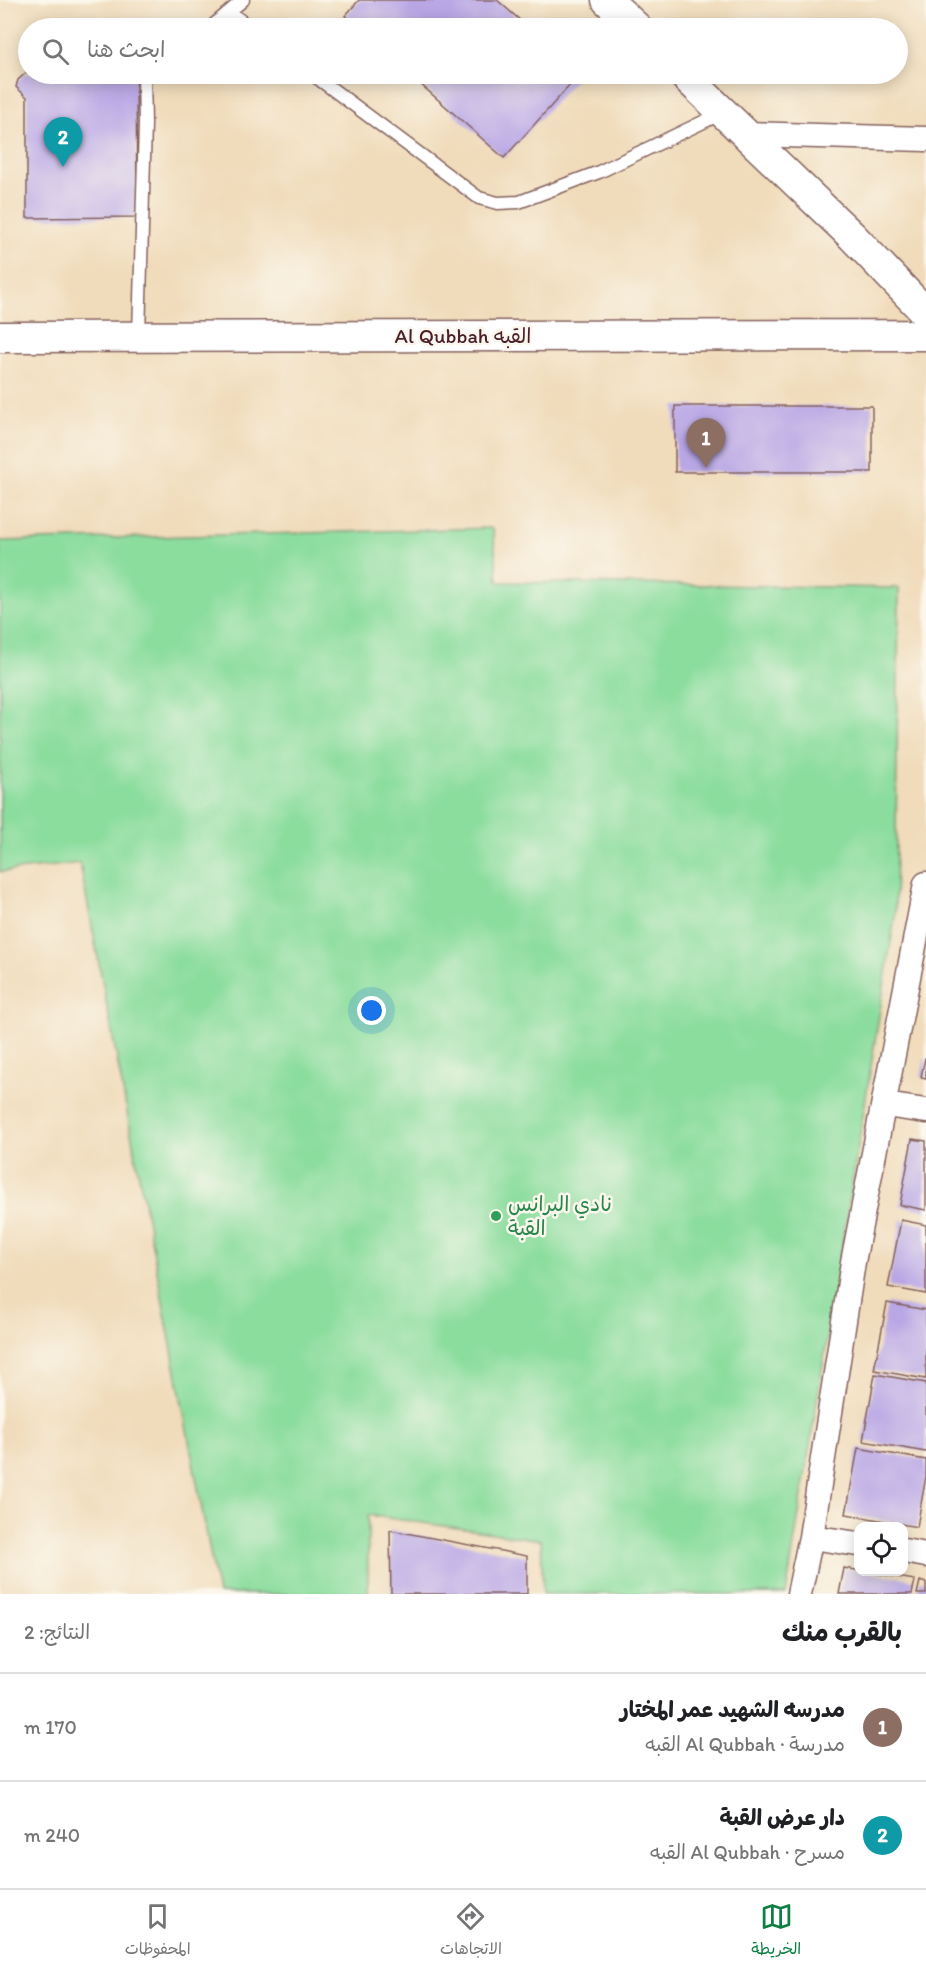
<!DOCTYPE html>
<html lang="ar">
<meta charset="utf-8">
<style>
:root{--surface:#fff;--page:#f2f2f2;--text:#202124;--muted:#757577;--line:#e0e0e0;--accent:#0b8043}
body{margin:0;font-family:Itim,"Playpen Sans Arabic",sans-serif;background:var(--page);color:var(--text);direction:rtl}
.controls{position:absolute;right:18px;bottom:18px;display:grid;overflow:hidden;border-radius:12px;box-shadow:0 3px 15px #0003}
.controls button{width:54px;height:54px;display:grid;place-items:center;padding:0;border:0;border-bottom:2px solid var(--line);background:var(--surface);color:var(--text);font:30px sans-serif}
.you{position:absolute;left:372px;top:1011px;width:21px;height:21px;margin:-15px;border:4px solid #fff;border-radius:50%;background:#1a73e8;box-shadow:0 0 0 9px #1a73e833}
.badge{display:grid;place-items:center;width:39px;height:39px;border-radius:50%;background:var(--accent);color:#fff;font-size:20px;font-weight:700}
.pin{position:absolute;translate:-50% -50px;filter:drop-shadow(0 2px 3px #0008)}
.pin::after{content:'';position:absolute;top:32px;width:21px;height:18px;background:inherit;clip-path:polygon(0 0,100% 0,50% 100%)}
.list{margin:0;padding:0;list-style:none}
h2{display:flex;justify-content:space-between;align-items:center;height:78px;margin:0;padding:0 24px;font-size:26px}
h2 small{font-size:20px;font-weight:400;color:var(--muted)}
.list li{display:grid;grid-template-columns:39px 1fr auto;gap:18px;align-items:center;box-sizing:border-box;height:108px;padding:0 24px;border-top:2px solid var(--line)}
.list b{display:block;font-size:22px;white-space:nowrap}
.list p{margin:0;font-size:20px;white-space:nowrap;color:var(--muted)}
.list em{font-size:20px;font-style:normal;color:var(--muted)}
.icon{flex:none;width:33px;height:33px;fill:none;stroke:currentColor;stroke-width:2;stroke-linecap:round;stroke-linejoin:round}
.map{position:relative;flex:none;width:926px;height:1594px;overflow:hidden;direction:ltr}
.search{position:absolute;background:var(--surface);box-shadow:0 3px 15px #0003;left:18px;right:18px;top:18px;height:66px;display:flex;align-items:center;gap:15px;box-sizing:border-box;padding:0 21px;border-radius:33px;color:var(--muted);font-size:22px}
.sheet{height:294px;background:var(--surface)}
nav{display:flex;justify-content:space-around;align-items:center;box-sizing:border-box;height:84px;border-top:2px solid var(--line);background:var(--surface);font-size:16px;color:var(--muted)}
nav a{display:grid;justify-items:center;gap:3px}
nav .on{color:var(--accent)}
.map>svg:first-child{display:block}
</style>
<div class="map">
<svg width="926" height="1594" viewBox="0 0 926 1594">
<rect width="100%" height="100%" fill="#fbf7ec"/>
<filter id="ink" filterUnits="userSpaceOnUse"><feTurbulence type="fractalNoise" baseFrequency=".0167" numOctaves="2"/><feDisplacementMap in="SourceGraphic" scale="12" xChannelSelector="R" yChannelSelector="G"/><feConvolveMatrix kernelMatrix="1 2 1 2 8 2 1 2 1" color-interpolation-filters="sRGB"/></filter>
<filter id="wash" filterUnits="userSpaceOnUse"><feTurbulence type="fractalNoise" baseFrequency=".008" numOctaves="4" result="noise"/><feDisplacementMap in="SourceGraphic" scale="24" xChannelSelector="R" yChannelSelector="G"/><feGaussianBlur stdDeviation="1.35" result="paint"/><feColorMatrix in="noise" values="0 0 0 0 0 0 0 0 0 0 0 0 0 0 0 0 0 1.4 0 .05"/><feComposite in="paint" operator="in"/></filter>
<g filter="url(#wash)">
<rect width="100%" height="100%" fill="#f0dbba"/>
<path fill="#8bdd9e" stroke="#6a7e64" stroke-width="1.5" d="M493 528 498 582 899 588 895 917 786 1594H543L541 1540 368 1515V1594H218L80 863 0 872V541Z"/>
<g id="blocks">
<path fill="#b8a6e5" d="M359 0H497L529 28H359L345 16Z
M28 71V74H51L53 75H136L137 217 27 218V97L16 87 18 80Z
M409 74H580L504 158Z
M675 406H872V472H675Z
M925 1058H926V1078L921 1077Z
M912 1139 926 1141V1210L900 1205Z
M901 1220 926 1225V1294L888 1287Z
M887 1303 926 1310V1379L874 1370Z
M875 1374 926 1383V1452L863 1441Z
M858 1448 926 1460V1476L917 1527 846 1514Z
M390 1530 527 1556V1594H391Z
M844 1568 915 1580 912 1594H839Z
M920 1581 926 1583V1594H917Z"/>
</g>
</g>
<g filter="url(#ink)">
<use href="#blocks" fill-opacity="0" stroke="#84615d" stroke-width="1.5"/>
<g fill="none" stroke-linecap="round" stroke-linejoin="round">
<g stroke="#84615d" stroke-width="15">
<path id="service" d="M230 13 251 28
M210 28 243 0
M312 74 479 198 498 203 519 202 599 172 724 112
M139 335 145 124 144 74"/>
</g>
<g stroke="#84615d" stroke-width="27">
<path id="minor" d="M746 134 926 139
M885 1105 926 1111
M811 1537 858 1544
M904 1551 926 1555
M799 1594 811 1537 853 1262 926 884"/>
</g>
<g stroke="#84615d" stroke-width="33">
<path id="tertiary" d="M607 0 637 28
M683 74 852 236 926 313
M0 337 926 335"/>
</g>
<use href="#service" stroke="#fff" stroke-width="12"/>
<use href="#minor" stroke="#fff" stroke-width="24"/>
<use href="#tertiary" stroke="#fff" stroke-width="30"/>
</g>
</g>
<circle fill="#2e9e5b" stroke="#fbf7ec" stroke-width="2" cx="496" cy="1216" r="6"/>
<g text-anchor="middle" stroke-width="5" stroke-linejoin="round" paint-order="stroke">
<g font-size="21" fill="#4a1f2b" stroke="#fbf7ec">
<text x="463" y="343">Al Qubbah القبه</text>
</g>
<g font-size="21" fill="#27864d" stroke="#fbf7ec" text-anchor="start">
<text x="508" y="1211">نادي البرانس<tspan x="508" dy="24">القبة</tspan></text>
</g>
</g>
</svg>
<div class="controls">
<button><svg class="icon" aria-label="locate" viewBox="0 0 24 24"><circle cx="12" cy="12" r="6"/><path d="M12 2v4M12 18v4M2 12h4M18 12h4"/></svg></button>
</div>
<div class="you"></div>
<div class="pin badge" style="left:706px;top:468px;background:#8d6e63">1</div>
<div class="pin badge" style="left:63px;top:167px;background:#0f9aa8">2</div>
<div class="search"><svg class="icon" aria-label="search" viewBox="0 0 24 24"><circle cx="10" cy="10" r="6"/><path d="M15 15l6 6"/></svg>ابحث هنا</div>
</div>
<section class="sheet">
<h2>بالقرب منك<small>النتائج: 2</small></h2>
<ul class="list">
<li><span class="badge" style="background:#8d6e63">1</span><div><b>مدرسه الشهيد عمر المختار</b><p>مدرسة · Al Qubbah القبه</p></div><em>170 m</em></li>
<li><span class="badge" style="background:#0f9aa8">2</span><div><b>دار عرض القبة</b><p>مسرح · Al Qubbah القبه</p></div><em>240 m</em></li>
</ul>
</section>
<nav>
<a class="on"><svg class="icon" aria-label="map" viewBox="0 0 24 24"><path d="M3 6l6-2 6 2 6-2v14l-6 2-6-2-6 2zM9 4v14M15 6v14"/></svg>الخريطة</a>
<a><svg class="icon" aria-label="directions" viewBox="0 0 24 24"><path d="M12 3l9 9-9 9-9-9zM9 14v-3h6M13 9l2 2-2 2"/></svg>الاتجاهات</a>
<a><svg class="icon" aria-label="saved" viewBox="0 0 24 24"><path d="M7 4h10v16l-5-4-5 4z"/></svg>المحفوظات</a>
</nav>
